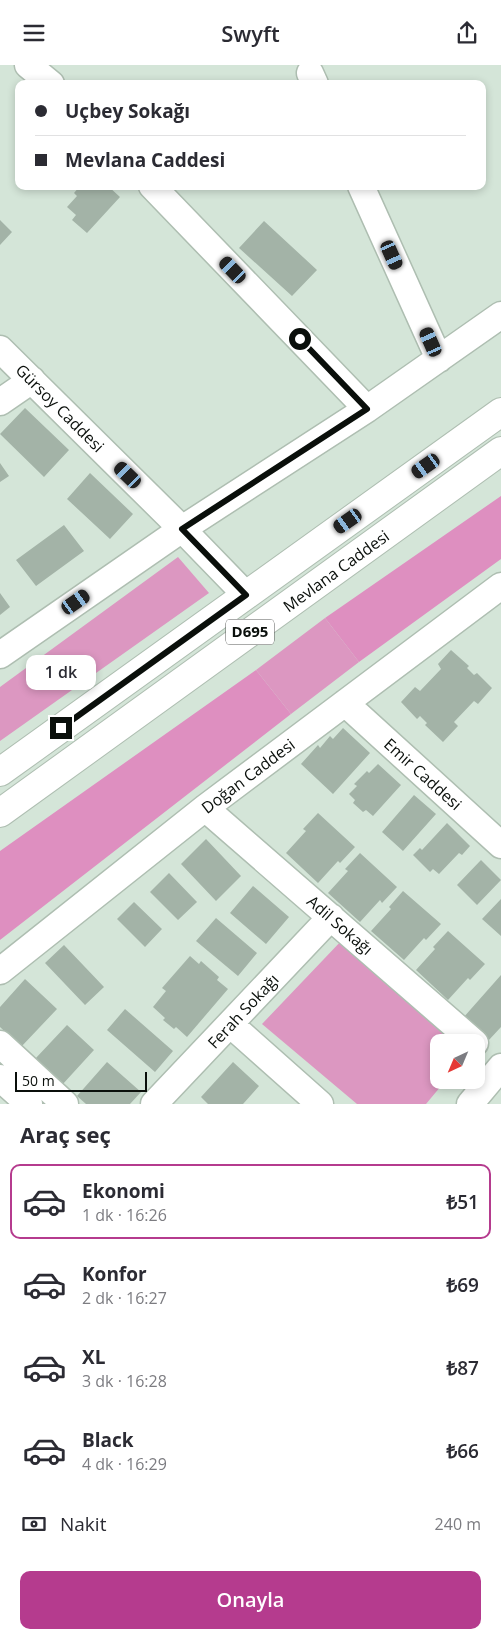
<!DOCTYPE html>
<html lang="tr">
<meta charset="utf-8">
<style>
:root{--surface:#fff;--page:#f2f2f3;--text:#2b2b33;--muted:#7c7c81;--line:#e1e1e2;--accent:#b53b8e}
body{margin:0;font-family:"Open Sans",sans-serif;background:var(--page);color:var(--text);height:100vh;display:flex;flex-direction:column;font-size:19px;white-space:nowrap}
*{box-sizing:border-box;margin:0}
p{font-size:16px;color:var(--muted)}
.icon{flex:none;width:28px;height:28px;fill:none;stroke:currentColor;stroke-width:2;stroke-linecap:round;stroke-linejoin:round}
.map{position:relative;height:1039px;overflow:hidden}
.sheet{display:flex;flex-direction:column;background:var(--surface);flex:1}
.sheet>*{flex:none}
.banner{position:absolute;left:15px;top:15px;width:471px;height:110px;border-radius:10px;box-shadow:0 2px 8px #0003;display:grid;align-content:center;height:110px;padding:0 20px;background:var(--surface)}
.needle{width:32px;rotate:224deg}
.tools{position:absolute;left:430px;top:969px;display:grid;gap:10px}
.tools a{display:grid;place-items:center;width:55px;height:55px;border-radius:10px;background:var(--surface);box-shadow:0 2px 8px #0003;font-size:25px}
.scale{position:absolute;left:15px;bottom:12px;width:132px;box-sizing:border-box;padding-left:5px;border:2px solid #0a0f0b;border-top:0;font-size:14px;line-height:18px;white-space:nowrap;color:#0a0f0b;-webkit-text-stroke:4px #fff;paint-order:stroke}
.end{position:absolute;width:22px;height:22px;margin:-11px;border:6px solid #0a0f0b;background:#fff;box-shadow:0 0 0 2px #fff}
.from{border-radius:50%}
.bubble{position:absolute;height:35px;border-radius:10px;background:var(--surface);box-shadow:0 2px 8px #0003;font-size:16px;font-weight:600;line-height:35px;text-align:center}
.car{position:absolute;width:15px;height:30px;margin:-15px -8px;border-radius:6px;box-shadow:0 0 4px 1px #0007;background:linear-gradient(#222 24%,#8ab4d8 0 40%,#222 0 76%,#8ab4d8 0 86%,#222 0)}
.banner b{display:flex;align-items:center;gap:18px;height:48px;font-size:19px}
.banner b+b{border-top:1px solid var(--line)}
.banner i{width:12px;height:12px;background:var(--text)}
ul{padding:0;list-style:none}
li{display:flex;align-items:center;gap:15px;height:75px;margin:0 10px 8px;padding:0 10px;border:2px solid transparent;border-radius:10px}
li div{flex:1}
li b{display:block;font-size:19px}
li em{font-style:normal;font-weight:600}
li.on{border-color:var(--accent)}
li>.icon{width:45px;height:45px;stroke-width:1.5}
h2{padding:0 20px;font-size:22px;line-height:60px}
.pay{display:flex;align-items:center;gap:12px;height:55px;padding:0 20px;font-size:19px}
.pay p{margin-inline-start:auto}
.cta{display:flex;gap:10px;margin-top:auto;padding:10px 20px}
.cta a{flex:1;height:58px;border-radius:10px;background:var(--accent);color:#fff;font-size:20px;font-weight:600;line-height:58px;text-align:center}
header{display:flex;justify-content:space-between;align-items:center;height:65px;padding:0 20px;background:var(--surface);font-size:22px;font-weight:600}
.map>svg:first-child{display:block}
.green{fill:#dc97c1}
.forest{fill:#de8fc0}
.building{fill:#a3b3a7}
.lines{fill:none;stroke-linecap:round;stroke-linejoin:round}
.minor-casing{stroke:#aebeb1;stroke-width:29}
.major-casing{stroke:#aebeb1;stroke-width:30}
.minor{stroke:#fff;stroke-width:26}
.major{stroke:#fff;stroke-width:28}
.route{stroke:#0a0f0b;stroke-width:6}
.labels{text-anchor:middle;stroke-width:4;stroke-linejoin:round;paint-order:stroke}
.shield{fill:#fff;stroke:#545754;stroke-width:1}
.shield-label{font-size:15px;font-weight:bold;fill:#0a0f0b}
.street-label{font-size:16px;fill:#0a0f0b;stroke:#fff}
</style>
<header><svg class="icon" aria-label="menu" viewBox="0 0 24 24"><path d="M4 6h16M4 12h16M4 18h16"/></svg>Swyft<svg class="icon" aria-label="share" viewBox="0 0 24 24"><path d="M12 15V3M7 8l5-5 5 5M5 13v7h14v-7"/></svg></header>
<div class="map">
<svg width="501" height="1039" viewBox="0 0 501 1039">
<rect width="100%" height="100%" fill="#d4e5d8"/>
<!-- green -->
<path class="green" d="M178,492L209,528L0,676V622Z
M325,553L359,597L291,649L256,605Z
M344,873L453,977L439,978V1015H446L426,1039H357L262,959Z"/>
<!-- forest -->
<path class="forest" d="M501,431V494L359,597L325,553Z
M256,605L291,649L0,875V786Z"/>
<!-- building -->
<path class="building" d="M80,121H108L120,132L87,168L72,155L76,150L67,142L77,131L74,128Z
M0,155L12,167L0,180Z
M264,156L317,205L292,231L239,183Z
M25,343L69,385L44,412L0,369Z
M0,398L9,411L0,417Z
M90,408L133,449L110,474L67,434Z
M64,460L84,486L36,521L16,495Z
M0,528L10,542L0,550Z
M451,585L469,601L467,603L474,610L477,608L492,623L478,639L474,636L454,657L458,661L443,677L425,660L427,658L420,651L417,654L401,637L415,622L420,626L441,604L438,599Z
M343,663L370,688L333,729L301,699L318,680L320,683L330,671L333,674Z
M378,699L401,720L373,751L366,745L363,747L353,738L355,735L349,729L357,721L354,719L367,706L369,708Z
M414,730L436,749L403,786L382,767Z
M318,748L355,782L340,798L338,796L318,818L286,788L306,766L303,764Z
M447,758L470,781L462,790L459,788L439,809L433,804L430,807L413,790L420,783L422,785Z
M206,774L241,811L216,836L181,799Z
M360,788L397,822L382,838L380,835L360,857L328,828L348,806L345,804Z
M481,795L501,815L477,840L457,820Z
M169,808L197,837L178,855L150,827Z
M253,821L289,852L266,879L230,848Z
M403,826L441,859L426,875L424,873L404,895L371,866L391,844L389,842Z
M501,834V871L482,854Z
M134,837L162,864L145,882L117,854Z
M216,853L257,888L238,911L196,876Z
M448,866L485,899L470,915L468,913L448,935L416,905L435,884L433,882Z
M64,880L104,922L85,940L45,898Z
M190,891L199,899L201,896L219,912L217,915L228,924L187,972L176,962L174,964L163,955L165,953L153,942L166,926L162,923Z
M501,910V962L488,976L463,953Z
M25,914L57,944L21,982L0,962V942Z
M125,944L173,986L155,1007L107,965Z
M67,960L94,985L62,1020L35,994Z
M107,997L141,1027L130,1039H86L77,1031Z
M233,997L259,1021L243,1039H208L201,1032Z"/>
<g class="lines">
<defs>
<path id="minor" d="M28,0L51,19
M310,8L315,19
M152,121L367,344
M361,121L439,294
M0,284L182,464L246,530
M0,337L32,315
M0,590L182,464L367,344L501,250
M345,638L501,780
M205,743L475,978
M0,906L205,743L501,521
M230,959L320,1039
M0,979L65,1039
M0,1013L29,1039
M154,1039L331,852
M470,1039L501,1002"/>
<path id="major" d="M0,707L501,347
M0,748L501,386"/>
</defs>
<!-- minor casing -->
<use href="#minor" class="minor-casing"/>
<!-- major casing -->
<use href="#major" class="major-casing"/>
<!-- minor -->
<use href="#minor" class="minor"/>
<!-- major -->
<use href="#major" class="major"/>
</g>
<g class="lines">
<!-- route -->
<path class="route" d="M61,663L246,530L182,464L367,344L300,274"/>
</g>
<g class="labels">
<!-- shield labels -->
<rect class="shield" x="226" y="554.5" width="48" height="25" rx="4"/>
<g class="shield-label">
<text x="250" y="572">D695</text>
</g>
<!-- street labels -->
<g class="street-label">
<text transform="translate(60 343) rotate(45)" y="6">Gürsoy Caddesi</text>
<text transform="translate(336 506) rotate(-36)" y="6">Mevlana Caddesi</text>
<text transform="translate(423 709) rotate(42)" y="6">Emir Caddesi</text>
<text transform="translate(248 711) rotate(-37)" y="6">Doğan Caddesi</text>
<text transform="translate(340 860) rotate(41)" y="6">Adil Sokağı</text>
<text transform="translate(243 946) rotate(-47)" y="6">Ferah Sokağı</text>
</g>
</g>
</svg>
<div class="tools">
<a><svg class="needle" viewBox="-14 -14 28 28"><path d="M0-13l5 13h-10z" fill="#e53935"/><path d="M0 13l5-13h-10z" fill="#7c7c81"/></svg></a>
</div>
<div class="scale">50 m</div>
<i class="end from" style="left:300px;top:274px"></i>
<i class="end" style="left:61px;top:663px"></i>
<div class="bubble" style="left:26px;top:590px;width:70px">1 dk</div>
<i class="car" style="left:392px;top:190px;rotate:156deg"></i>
<i class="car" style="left:233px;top:205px;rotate:316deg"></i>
<i class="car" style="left:431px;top:277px;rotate:336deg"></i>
<i class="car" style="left:426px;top:401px;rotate:235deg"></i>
<i class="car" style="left:128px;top:410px;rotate:314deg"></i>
<i class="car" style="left:348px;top:456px;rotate:235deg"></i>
<i class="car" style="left:76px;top:537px;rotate:55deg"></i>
<div class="banner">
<b><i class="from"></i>Uçbey Sokağı</b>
<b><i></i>Mevlana Caddesi</b>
</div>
</div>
<section class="sheet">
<h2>Araç seç</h2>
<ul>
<li class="on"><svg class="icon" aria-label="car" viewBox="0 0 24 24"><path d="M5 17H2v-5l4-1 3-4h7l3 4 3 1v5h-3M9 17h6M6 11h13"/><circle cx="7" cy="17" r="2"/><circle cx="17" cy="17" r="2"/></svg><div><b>Ekonomi</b><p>1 dk · 16:26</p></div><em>₺51</em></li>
<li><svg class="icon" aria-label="car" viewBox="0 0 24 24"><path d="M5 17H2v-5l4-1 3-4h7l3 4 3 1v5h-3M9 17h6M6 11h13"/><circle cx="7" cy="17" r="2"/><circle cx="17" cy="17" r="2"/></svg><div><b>Konfor</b><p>2 dk · 16:27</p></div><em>₺69</em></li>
<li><svg class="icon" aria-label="car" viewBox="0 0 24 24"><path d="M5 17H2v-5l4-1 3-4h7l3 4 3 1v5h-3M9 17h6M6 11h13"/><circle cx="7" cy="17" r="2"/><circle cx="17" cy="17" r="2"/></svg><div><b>XL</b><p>3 dk · 16:28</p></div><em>₺87</em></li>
<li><svg class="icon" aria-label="car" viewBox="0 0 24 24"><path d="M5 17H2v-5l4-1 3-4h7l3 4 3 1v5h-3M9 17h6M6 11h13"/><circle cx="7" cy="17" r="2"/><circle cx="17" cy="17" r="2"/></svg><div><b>Black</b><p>4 dk · 16:29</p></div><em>₺66</em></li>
</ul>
<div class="pay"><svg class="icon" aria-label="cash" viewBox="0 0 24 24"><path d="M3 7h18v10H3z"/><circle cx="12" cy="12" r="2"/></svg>Nakit<p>240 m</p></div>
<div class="cta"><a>Onayla</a></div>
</section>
